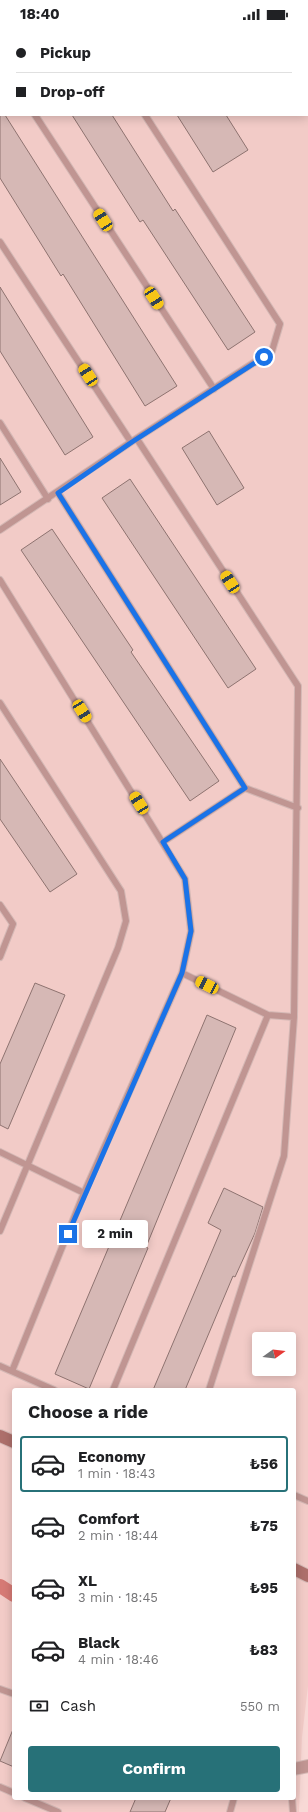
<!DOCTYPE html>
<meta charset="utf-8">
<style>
:root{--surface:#fff;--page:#f2f2f2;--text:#202124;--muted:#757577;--line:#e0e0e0;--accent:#277178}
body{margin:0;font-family:"Work Sans",sans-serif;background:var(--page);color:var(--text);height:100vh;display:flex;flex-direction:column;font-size:15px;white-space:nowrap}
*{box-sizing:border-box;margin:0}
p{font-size:13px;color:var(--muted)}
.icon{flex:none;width:22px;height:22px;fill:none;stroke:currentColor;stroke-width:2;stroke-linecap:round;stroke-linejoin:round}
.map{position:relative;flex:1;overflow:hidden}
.panel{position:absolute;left:12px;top:1360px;width:284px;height:412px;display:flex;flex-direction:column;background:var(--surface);border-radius:4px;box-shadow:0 2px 10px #0003}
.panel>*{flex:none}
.banner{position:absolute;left:0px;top:0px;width:308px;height:88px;box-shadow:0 2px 10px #0003;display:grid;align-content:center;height:88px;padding:0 16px;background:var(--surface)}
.needle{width:26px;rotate:75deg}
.buttons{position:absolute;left:252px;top:1304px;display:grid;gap:8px}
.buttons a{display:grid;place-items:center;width:44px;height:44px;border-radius:4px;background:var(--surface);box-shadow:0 2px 10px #0003;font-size:20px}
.end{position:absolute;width:18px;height:18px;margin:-9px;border:5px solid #1a73e8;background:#fff;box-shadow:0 0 0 2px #fff}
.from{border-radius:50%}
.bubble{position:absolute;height:28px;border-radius:4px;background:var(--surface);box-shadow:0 2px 10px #0003;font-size:13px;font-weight:700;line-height:28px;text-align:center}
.car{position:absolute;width:12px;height:24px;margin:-12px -6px;border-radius:5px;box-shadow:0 0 3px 1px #0007;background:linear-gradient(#f5c518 24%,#345 0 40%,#f5c518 0 76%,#345 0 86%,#f5c518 0)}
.banner b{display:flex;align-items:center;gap:14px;height:38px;font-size:15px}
.banner b+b{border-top:1px solid var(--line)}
.banner i{width:10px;height:10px;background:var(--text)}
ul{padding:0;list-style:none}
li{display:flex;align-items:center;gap:12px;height:56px;margin:0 8px 6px;padding:0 8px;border:2px solid transparent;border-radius:4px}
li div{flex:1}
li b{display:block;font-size:15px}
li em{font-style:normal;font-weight:700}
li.active{border-color:var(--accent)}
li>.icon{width:36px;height:36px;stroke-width:1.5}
h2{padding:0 16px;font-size:18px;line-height:48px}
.pay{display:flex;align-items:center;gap:10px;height:44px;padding:0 16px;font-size:15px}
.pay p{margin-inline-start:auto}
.primary-button{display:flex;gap:8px;margin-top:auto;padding:8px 16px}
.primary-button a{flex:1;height:46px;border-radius:4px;background:var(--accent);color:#fff;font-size:16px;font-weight:700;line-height:46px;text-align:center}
.status{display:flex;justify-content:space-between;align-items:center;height:28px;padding:0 20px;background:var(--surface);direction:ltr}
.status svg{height:11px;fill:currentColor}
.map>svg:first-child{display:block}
.built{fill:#f2cbc7;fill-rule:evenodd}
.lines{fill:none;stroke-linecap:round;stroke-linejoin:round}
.canal{stroke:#d67a75;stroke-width:14}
.building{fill:#d6b8b5;stroke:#8e7370}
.lane-casing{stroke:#d4b8b5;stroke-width:8}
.street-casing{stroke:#d4b8b5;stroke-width:14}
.secondary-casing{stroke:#d4b8b5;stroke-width:14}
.lane{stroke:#c09592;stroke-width:6}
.street{stroke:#c09592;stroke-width:12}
.secondary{stroke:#ad6f6b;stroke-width:12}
.route{stroke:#1a73e8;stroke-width:5}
</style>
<div class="status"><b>18:40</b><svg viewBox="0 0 49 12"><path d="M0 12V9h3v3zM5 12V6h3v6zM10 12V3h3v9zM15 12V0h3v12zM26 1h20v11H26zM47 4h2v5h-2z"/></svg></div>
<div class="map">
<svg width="308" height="1784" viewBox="0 0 308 1784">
<rect width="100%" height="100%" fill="#f8d9d6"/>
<!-- built -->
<path class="built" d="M0,0H308V1658L302,1709L299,1784H0ZM1,1H307V87H1ZM259,1311H289V1341H259ZM14,1362H294V1770H14Z"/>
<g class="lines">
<!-- canal -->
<path class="canal" d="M0,1558L14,1567"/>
</g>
<!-- building -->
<path class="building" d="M0,78L1,87H5L177,358L145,378L63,246L61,248L0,150Z
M72,87H112L173,183L175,181L255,304L228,322L143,192L140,194Z
M177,87H226L248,122L213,144Z
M0,259L93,409L65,427L0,323Z
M209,403L244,460L217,477L182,420Z
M0,430L21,464L0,477Z
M130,451L256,641L228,660L102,470Z
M52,501L133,622L131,624L219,753L190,773L21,522Z
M0,731L77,846L50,864L0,791Z
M35,955L65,967L8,1101L0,1097V1036Z
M207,987L236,1000L146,1219L148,1220L89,1361L55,1346Z
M224,1160L263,1179L255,1205L235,1249L233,1248L185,1362H153L221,1202L208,1195Z
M14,1699V1739L0,1733Z
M136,1770H171L165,1784H130Z"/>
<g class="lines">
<defs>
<path id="lane" d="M88,0L89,1
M0,34L1,35
M35,87L214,361
M0,214L131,414
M0,395L48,471
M137,411L298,658L294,989L284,1128L209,1362
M58,465L245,760L298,780
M0,502L131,414L272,323L280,296L145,87
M0,552L185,851L191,903L182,945L84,1165L12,1343
M0,675L121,863L126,893L118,920L0,1203
M163,814L245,760
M0,877L13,896L0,929
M182,945L268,987L294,989
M0,1124L84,1165
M0,1338L54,1362
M113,1362L268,987
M294,1467L308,1473
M0,1661L14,1666
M0,1759L14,1765
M25,1770L58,1784
M292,1770L293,1784
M230,1784L234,1770"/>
<path id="street" d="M294,1741L308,1738"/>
<path id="secondary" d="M0,1408L14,1414
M294,1541L308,1548"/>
</defs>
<!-- lane casing -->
<use href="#lane" class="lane-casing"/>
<!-- street casing -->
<use href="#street" class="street-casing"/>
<!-- secondary casing -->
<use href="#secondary" class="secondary-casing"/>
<!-- lane -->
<use href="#lane" class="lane"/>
<!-- street -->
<use href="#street" class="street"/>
<!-- secondary -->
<use href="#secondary" class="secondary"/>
</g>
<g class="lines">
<!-- route -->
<path class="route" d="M68,1206L182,945L191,903L185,851L163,814L245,760L58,465L132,414L264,329"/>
</g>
</svg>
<div class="buttons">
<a><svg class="needle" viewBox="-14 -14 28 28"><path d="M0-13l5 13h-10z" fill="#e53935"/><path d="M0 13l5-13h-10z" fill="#757577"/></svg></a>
</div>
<i class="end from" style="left:264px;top:329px"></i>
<i class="end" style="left:68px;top:1206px"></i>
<div class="bubble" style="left:82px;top:1192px;width:66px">2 min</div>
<i class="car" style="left:103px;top:192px;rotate:327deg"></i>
<i class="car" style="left:154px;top:270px;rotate:147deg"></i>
<i class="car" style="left:88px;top:347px;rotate:327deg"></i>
<i class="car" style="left:230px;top:554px;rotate:327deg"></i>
<i class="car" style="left:82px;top:683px;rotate:148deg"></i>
<i class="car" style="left:139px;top:775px;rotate:328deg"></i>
<i class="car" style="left:207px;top:957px;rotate:296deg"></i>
<div class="banner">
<b><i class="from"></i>Pickup</b>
<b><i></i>Drop-off</b>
</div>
<section class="panel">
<h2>Choose a ride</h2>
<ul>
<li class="active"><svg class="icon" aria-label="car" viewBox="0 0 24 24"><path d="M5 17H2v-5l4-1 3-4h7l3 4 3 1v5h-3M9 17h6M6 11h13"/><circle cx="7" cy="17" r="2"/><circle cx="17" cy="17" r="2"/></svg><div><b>Economy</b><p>1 min · 18:43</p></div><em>₺56</em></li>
<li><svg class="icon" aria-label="car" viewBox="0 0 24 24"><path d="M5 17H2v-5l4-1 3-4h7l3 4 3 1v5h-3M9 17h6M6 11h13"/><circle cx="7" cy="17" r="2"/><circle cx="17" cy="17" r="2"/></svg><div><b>Comfort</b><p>2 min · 18:44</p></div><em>₺75</em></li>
<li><svg class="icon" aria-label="car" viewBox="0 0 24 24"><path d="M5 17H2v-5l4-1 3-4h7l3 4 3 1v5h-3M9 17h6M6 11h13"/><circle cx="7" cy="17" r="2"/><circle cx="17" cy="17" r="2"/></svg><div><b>XL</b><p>3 min · 18:45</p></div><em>₺95</em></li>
<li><svg class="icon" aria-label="car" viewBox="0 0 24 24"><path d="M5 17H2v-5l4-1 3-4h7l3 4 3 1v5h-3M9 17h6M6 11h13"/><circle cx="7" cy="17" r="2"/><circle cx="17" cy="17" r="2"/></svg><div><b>Black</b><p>4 min · 18:46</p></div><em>₺83</em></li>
</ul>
<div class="pay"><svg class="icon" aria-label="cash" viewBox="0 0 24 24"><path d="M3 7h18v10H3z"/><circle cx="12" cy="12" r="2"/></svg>Cash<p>550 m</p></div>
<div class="primary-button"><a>Confirm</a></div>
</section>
</div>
